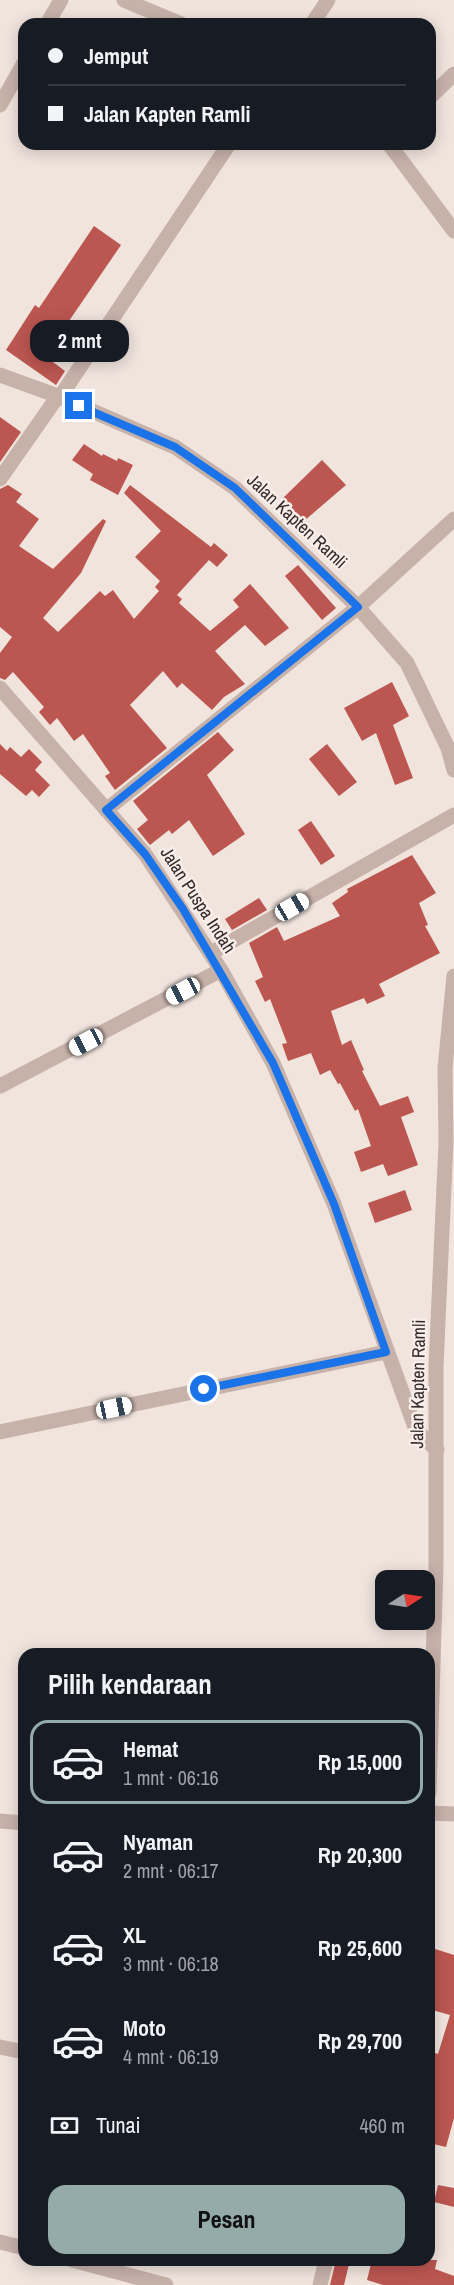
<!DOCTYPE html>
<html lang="id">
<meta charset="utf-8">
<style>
:root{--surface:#171b24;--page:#20242c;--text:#f1f3f6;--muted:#9ea1a6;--line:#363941;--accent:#94abaa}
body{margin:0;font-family:"Archivo Narrow",sans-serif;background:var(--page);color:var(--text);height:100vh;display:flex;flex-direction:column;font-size:22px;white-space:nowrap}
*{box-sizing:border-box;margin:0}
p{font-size:20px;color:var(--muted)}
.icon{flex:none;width:33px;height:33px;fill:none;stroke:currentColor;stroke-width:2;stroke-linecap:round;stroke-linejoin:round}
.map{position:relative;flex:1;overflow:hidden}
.drawer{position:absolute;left:18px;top:1648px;width:417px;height:618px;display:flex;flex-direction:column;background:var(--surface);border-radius:18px;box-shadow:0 3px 15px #0003}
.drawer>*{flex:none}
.guide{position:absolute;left:18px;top:18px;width:418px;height:132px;border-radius:18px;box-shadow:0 3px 15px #0003;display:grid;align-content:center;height:132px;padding:0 30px;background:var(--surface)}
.needle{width:39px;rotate:78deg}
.buttons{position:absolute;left:375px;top:1570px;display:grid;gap:12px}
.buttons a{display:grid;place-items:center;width:60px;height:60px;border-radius:12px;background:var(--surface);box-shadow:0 3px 15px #0003;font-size:30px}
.end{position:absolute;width:27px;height:27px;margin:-14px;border:8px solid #1a73e8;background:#fff;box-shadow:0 0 0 3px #fff}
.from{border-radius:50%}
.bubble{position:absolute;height:42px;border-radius:18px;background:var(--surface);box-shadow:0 3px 15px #0003;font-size:20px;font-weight:700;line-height:42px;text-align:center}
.car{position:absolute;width:18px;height:36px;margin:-18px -9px;border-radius:8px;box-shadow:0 0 4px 2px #0007;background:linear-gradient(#fff 24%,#345 0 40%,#fff 0 76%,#345 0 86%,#fff 0)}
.guide b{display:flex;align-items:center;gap:21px;height:57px;font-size:22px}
.guide b+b{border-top:2px solid var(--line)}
.guide i{width:15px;height:15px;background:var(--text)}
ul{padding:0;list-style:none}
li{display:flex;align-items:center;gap:18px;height:84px;margin:0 12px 9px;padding:0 18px;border:3px solid transparent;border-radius:18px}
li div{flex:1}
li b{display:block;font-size:22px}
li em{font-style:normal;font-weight:700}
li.on{border-color:var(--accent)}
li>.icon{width:54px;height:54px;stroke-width:1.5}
h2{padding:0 30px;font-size:27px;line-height:72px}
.pay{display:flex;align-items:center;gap:15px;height:66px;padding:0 30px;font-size:22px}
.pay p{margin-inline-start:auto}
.primary-button{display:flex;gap:12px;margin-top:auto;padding:12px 30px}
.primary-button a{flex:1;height:69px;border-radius:18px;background:var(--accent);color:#111;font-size:24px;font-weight:700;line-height:69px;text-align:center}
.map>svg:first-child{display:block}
.building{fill:#bb5650}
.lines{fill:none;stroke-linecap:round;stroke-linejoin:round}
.street{stroke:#c7b2aa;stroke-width:15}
.route{stroke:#1a73e8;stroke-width:8}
.labels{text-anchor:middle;stroke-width:5;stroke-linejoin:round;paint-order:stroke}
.street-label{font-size:18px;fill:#352a29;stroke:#f8eee9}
</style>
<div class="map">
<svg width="454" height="2285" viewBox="0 0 454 2285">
<rect width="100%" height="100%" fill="#f0e4dd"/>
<!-- building -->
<path class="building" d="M94,226L121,245L45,356L65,371L56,385L6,350L35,305L39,308Z
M0,417L21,432L0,462Z
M84,444L102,456L103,454L117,461L118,458L133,465L118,495L90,480L93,474L72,460Z
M322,460L346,485L304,521L282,499Z
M8,485L22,494L16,502L39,519L19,546L53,569L103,519L106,521L81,573L43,618L58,632L100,591L105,596L113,590L134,619L159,591L155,587L160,581L135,557L161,531L124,493L130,485L211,547L214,543L228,555L217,567L209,560L177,595L182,599L179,603L210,631L239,607L233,600L250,584L289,628L265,646L245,625L215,651L245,684L224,697L212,710L182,683L177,688L163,671L130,705L167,748L115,790L105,776L110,773L83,734L74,741L57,718L50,725L39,712L44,707L13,672L5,680L0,678V653L12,637L0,627V489Z
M298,565L336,608L322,620L285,576Z
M392,682L409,716L393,725L413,778L395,785L376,733L362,741L344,708Z
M218,732L234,750L207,775L245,834L213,856L189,820L172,834L169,830L150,845L137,829L148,820L133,801Z
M0,744L7,751L10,747L21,757L29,749L42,762L35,770L50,785L39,797L32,790L26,796L0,774Z
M327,744L357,782L339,796L309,759Z
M311,821L335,856L321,865L298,830Z
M412,855L436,893L419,903L428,925L425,926L440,953L379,984L385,996L367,1004L364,998L331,1011L342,1045L351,1040L364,1070L362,1071L380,1106L408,1096L414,1112L401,1117L418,1165L388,1176L383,1164L361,1172L354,1152L371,1146L358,1109L355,1111L340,1083L338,1084L330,1070L320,1075L311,1053L288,1061L282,1044L287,1043L270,999L265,1002L255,981L263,977L249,943L277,927L284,941L340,916L332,903L348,892L347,889Z
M259,898L267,910L232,930L225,919Z
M405,1190L412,1210L375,1223L368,1203Z
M429,1947L454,1955V2118L446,2147L429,2143V2051L438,2054L450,2015L429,2009Z
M438,2185L454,2188V2207L434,2202Z
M336,2260L349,2264L344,2285H330Z
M372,2260H437L435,2269L454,2276V2285H383L367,2280Z"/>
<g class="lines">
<!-- street -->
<path class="street" d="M124,0L181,24
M47,24L61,0
M312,24L328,0
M430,97L454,74
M0,105L24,63
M389,144L454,231
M0,375L58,396L175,447L235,488L358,607L407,663L448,748L454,770
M60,397L229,144
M0,479L58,396
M0,688L145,854L221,970
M106,810L358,607L454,519
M211,953L454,815
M0,1086L221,970L273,1063L334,1204L416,1430L437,1450
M0,1432L386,1352
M429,1793L436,1566V1367L446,1142L445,1068L454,976
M429,1813L454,1814
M0,1821L24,1823
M0,2047L24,2052
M0,2242L24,2248
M72,2260L166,2285
M320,2285L326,2260"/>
</g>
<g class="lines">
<!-- route -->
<path class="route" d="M79,406L175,447L235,488L358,607L106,810L145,854L183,909L273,1063L334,1204L386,1352L204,1389"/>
</g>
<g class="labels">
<!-- street labels -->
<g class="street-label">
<text transform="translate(297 521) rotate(43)" y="6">Jalan Kapten Ramli</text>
<text transform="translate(198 900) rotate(57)" y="6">Jalan Puspa Indah</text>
<text transform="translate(418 1384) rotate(-89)" y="6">Jalan Kapten Ramli</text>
</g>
</g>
</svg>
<div class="buttons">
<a><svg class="needle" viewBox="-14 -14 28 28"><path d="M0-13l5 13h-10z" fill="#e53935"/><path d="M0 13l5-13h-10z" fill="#9ea1a6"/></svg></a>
</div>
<i class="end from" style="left:204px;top:1389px"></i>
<i class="end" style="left:79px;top:406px"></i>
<div class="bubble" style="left:30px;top:320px;width:99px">2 mnt</div>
<i class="car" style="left:292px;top:907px;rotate:60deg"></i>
<i class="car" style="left:183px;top:991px;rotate:242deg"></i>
<i class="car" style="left:86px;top:1042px;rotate:242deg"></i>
<i class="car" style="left:114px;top:1408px;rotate:78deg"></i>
<div class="guide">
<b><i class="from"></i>Jemput</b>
<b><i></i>Jalan Kapten Ramli</b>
</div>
<section class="drawer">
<h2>Pilih kendaraan</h2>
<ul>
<li class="on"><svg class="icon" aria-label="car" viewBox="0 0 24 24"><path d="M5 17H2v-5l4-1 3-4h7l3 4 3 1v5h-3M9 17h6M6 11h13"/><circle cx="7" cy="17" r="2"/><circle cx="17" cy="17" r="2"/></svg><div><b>Hemat</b><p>1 mnt · 06:16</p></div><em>Rp 15,000</em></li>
<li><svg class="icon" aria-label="car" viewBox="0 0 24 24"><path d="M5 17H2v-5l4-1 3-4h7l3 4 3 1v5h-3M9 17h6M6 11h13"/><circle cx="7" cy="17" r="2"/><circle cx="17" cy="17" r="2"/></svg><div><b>Nyaman</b><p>2 mnt · 06:17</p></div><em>Rp 20,300</em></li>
<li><svg class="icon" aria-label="car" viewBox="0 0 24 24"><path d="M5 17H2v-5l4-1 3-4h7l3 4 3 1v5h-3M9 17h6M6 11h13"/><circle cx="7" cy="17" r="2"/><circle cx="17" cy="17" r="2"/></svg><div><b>XL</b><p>3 mnt · 06:18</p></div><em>Rp 25,600</em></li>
<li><svg class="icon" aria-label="car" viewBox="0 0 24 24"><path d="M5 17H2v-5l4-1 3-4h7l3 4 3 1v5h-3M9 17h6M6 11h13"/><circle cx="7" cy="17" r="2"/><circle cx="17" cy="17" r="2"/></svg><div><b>Moto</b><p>4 mnt · 06:19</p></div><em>Rp 29,700</em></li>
</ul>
<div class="pay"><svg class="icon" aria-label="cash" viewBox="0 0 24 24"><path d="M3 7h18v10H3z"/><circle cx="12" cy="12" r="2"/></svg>Tunai<p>460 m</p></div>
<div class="primary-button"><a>Pesan</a></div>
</section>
</div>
